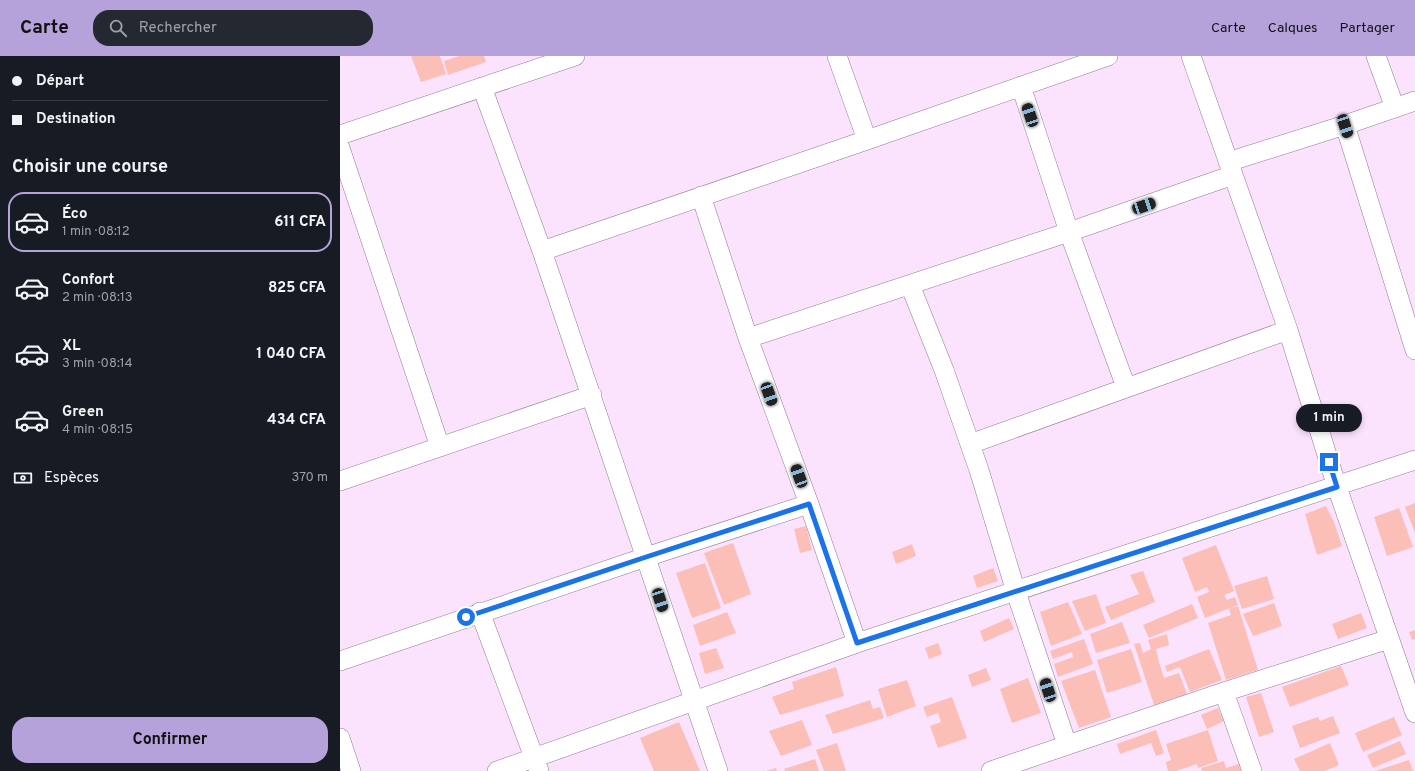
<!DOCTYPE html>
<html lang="fr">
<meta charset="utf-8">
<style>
:root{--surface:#171b24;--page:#242831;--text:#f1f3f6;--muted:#9ea1a6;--line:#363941;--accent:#b5a2da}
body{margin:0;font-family:Overpass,sans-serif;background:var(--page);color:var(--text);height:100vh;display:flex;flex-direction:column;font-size:15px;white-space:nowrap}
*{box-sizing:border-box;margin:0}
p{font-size:13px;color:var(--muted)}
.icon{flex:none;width:22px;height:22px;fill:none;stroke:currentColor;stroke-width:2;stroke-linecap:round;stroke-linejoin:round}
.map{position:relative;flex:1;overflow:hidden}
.sheet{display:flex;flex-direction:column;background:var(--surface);width:340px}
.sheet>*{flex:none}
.hud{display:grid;align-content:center;height:88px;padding:0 12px;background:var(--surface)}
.end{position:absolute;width:18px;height:18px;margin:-9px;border:5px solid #1a73e8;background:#fff;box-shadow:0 0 0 2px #fff}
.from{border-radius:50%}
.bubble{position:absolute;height:28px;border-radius:14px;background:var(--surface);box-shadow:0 2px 6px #0003;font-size:13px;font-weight:700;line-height:28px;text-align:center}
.car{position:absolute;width:12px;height:24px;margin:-12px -6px;border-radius:5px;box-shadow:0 0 3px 1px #0007;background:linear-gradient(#222 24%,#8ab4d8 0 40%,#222 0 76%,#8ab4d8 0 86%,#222 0)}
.hud b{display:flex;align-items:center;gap:14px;height:38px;font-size:15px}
.hud b+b{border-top:1px solid var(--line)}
.hud i{width:10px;height:10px;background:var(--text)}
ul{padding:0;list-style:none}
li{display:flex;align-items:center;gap:12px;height:60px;margin:0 8px 6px;padding:0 4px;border:2px solid transparent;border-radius:16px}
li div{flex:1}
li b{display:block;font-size:15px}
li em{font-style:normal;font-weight:700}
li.active{border-color:var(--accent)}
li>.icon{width:36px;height:36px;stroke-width:1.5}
h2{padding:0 12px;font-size:18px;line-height:48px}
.pay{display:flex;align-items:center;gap:10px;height:44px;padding:0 12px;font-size:15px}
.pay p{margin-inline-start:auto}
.primary-button{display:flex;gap:8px;margin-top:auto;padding:8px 12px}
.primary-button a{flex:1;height:46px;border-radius:16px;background:var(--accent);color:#111;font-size:16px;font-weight:700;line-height:46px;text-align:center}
header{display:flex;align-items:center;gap:24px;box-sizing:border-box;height:56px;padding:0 20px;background:var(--accent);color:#111}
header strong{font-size:19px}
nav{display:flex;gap:22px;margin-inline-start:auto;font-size:14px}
.search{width:280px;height:36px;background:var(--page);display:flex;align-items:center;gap:10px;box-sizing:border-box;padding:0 14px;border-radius:16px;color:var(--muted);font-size:15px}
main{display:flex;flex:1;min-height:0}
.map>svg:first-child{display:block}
.building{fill:#fcbfb8}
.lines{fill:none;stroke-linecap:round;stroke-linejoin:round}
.minor-casing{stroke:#917b93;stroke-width:20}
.minor{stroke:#fff;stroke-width:19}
.route{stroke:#1a73e8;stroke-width:5}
</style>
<header>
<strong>Carte</strong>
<div class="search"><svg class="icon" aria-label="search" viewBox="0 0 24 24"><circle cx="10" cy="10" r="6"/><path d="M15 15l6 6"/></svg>Rechercher</div>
<nav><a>Carte</a><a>Calques</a><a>Partager</a></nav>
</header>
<main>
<section class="sheet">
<div class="hud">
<b><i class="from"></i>Départ</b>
<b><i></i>Destination</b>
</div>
<h2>Choisir une course</h2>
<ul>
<li class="active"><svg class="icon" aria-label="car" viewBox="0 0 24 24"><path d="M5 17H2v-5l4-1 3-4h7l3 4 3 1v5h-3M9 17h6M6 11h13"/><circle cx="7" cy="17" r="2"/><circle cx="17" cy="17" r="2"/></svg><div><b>Éco</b><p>1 min · 08:12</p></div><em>611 CFA</em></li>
<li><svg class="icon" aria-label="car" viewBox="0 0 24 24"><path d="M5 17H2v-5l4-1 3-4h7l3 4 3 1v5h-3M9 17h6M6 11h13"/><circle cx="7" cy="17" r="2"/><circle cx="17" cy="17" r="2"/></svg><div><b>Confort</b><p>2 min · 08:13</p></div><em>825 CFA</em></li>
<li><svg class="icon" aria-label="car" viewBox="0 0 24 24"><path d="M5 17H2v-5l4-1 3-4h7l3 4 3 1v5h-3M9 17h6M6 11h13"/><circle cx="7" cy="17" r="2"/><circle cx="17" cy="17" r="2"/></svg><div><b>XL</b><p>3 min · 08:14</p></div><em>1 040 CFA</em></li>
<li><svg class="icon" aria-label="car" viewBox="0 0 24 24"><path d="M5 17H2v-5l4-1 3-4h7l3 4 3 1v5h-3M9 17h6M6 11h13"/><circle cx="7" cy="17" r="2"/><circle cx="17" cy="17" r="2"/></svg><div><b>Green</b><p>4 min · 08:15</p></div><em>434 CFA</em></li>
</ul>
<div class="pay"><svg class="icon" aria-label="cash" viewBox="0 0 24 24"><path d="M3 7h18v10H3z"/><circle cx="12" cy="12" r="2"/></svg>Espèces<p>370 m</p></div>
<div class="primary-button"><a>Confirmer</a></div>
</section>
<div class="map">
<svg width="1075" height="715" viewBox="0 0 1075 715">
<rect width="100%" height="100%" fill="#fbe2fd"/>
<!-- building -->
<path class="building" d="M71,0H100L106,18L81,26Z
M119,0H144L146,6L108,19L104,5Z
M1075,447V477L1065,451Z
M986,450L994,466L1002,490L977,499L965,458Z
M1059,452L1073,491L1047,500L1034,461Z
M466,470L472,494L460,497L454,473Z
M393,487L411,538L384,549L364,497Z
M572,488L576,500L556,508L552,496Z
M876,489L894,535L884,539L887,544L895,541L898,549L865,562L857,541L869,536L867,531L855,536L842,502Z
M365,507L381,552L352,562L336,517Z
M653,512L658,525L637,532L633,520Z
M803,515L815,546L771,564L765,551L799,538L790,519Z
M927,520L934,543L902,553L894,530Z
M756,538L766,567L745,575L732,545Z
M728,546L742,578L711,590L700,556Z
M934,547L942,570L913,580L903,558Z
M852,548L858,562L809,582L803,569Z
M898,550L918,614L886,624L868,567L891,559L889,553Z
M387,556L396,577L360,590L353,569Z
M1021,557L1027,572L998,583L992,568Z
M669,562L674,573L644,586L640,575Z
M782,566L790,587L756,597L750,578Z
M1075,574V583L1072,584L1069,576Z
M827,578L829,589L816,593L819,606L824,622L839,617L847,638L814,649L794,588L800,587L803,597L811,593L808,584Z
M744,583L753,608L718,621L714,608L733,601L732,596L713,603L710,595Z
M598,587L602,598L589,603L585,592Z
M376,592L384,612L365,618L359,597Z
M791,593L802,626L767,637L757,604Z
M869,593L882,624L850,636L840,611L827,616L825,610Z
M1001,610L1009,629L950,651L942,631Z
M496,611L504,640L440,659L432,641L454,633L452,626Z
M646,612L651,624L632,631L628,619Z
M755,614L771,661L739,672L721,625Z
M688,622L701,657L672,667L660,633Z
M567,624L576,650L547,661L538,633Z
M921,637L934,676L919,681L906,641Z
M612,641L627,682L598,692L590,670L601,666L598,657L587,661L583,651Z
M530,644L533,653L540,651L544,662L493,678L485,659Z
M878,652L884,665L867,673L861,659Z
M993,660L1000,677L960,692L952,670L978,661L980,665Z
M1054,661L1062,679L1023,696L1015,677Z
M462,664L472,689L441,700L429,675Z
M339,666L360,715H314L300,682Z
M816,674L824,697L816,700L811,687L780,698L777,688Z
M868,674L878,705L858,712L857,708L836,715H828L826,706L831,704L826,688Z
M1060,685L1066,698L1033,712L1027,699Z
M497,687L506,715H484L476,694Z
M990,687L999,709L985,715H960L954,703Z
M475,703L479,715H445L444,713Z
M1069,704L1073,715H1035Z
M884,705L886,712L899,708L901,715H862L861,712Z
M436,712L437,715H426Z"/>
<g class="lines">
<defs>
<path id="minor" d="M497,0L527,84
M851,0L948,274L997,431L1075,657
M1036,0L1055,52
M681,30L729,176L786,331
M142,31L202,195L378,715
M1005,69L1075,294
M0,79L235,0
M0,92L100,391
M888,106L1005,69L1075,45
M361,140L408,282L469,448L517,587
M202,195L527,84L768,0
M570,229L604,314L639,414L676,536L727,689
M408,282L729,176L893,119
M630,388L948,274
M0,425L252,339
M140,556L199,715
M0,605L306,501L469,448
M884,636L912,715
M0,682L11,715
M157,715L517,587L1075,404
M651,715L884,636L1049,583"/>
</defs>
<!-- minor casing -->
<use href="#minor" class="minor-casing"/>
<!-- minor -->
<use href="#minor" class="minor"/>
</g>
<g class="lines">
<!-- route -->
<path class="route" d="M126,561L306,501L469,448L517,587L997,431L989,406"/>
</g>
</svg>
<i class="end from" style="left:126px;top:561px"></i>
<i class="end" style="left:989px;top:406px"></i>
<div class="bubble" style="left:956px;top:348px;width:66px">1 min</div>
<i class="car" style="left:690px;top:59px;rotate:341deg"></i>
<i class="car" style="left:1005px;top:70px;rotate:162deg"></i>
<i class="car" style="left:804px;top:150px;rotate:71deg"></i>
<i class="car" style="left:429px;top:338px;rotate:160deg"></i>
<i class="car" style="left:459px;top:420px;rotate:340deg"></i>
<i class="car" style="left:320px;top:544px;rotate:162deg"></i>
<i class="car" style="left:708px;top:634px;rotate:342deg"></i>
</div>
</main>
